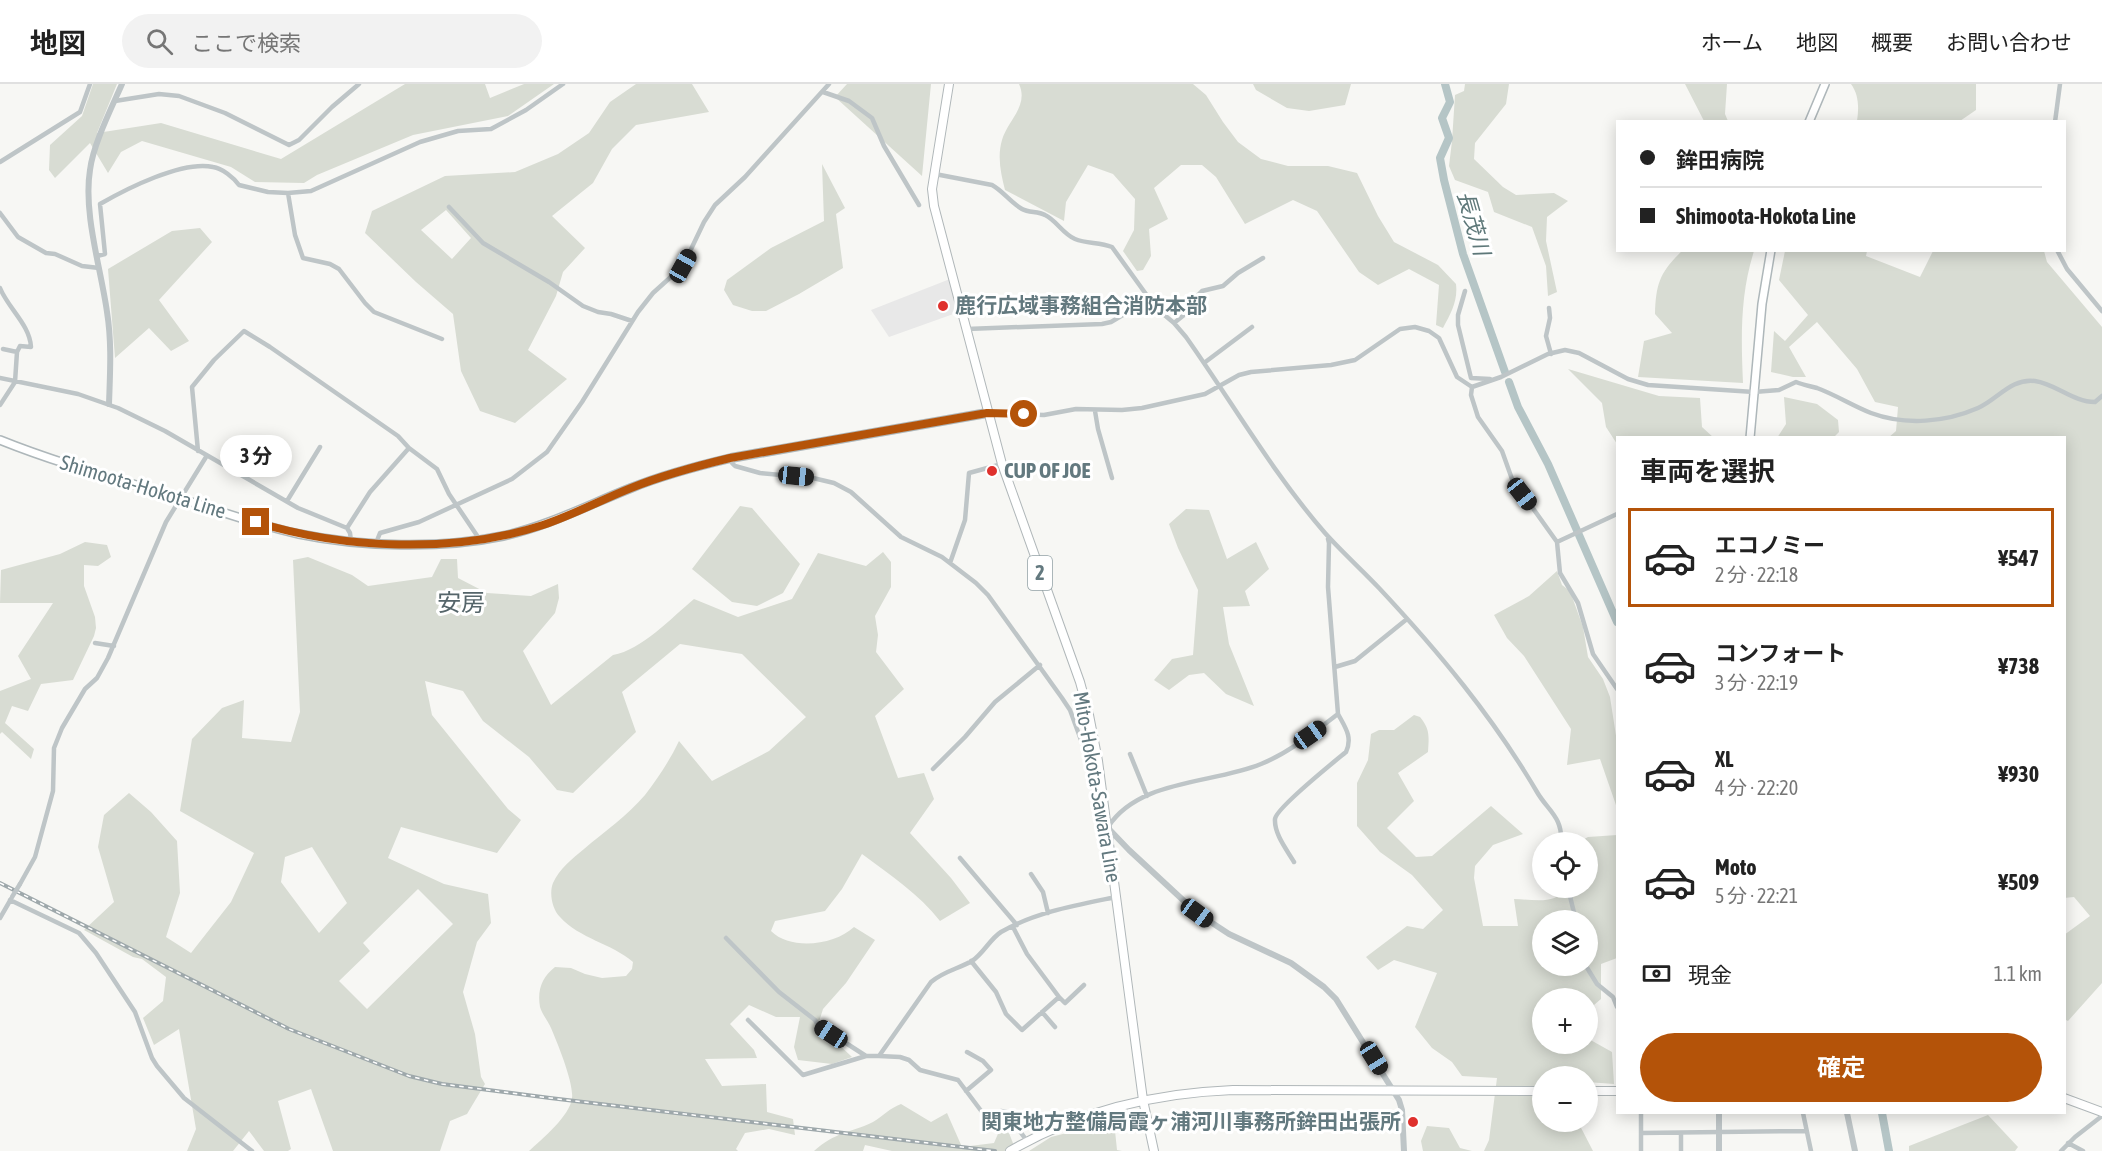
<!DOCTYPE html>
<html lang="ja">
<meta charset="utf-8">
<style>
:root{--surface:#fff;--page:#f2f2f2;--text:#222;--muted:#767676;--line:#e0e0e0;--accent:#b45309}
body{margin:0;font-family:"Asap Condensed","Noto Sans JP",sans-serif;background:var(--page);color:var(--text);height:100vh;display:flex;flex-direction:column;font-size:22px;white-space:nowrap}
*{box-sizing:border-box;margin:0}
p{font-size:20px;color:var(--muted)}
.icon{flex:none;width:33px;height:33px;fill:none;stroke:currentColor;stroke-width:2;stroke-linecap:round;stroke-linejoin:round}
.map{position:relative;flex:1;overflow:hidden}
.sheet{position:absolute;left:1616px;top:352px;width:450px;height:678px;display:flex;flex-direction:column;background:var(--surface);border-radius:0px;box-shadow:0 3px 15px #0003}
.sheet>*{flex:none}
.top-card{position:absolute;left:1616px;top:36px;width:450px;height:132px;border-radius:0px;box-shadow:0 3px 15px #0003;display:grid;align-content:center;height:132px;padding:0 24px;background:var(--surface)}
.tools{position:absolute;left:1532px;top:748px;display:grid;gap:12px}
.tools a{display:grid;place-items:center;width:66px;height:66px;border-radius:50%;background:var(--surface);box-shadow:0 3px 15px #0003;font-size:30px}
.end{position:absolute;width:27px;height:27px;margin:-14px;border:8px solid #b45309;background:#fff;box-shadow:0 0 0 3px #fff}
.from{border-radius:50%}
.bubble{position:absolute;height:42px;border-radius:21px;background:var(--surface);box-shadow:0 3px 15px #0003;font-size:20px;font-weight:700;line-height:42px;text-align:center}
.car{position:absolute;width:18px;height:36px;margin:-18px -9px;border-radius:8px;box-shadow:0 0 4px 2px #0007;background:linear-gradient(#222 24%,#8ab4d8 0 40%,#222 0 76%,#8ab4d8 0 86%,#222 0)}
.top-card b{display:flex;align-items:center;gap:21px;height:57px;font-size:22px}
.top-card b+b{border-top:2px solid var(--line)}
.top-card i{width:15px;height:15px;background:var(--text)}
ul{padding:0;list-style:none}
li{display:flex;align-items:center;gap:18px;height:99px;margin:0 12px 9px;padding:0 12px;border:3px solid transparent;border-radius:0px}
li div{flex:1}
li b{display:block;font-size:22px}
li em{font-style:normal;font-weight:700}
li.on{border-color:var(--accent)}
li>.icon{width:54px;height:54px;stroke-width:1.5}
h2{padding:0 24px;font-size:27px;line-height:72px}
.pay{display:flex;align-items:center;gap:15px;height:66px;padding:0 24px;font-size:22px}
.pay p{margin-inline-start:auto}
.action{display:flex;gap:12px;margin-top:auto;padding:12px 24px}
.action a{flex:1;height:69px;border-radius:36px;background:var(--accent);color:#fff;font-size:24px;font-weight:700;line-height:69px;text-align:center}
header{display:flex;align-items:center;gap:36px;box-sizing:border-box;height:84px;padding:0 30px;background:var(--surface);border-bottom:2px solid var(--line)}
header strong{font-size:28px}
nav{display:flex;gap:33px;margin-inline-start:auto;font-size:21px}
.search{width:420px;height:54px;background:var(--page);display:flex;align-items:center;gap:15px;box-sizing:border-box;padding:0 21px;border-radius:33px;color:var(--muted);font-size:22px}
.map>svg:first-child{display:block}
.built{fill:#e8e8e8}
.green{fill:#d8dcd3;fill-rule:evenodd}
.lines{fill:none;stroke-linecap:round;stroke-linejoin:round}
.river{stroke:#b5c5c6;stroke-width:8}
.secondary-casing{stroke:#aeb7ba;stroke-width:10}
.primary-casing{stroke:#b0b7b9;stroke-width:10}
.minor{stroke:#bec5c7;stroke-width:4.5}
.tertiary{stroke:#bec5c7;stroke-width:6}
.secondary{stroke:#fff;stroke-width:7}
.primary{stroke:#fff;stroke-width:8}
.rail-casing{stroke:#9ea8ab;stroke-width:4}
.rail{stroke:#fff;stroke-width:1.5;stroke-dasharray:4.5;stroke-linecap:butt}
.minor-bridge{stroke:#bec5c7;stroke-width:4.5}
.route{stroke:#b45309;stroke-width:8}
.poi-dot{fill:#df312d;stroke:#fff;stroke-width:2}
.labels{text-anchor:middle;stroke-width:6;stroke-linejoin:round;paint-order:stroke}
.shield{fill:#fff;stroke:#92a1a5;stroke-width:1.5}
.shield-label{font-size:20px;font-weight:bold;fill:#63797f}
.poi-label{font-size:21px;font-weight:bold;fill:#63797f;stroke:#fff;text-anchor:start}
.street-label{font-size:21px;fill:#63797f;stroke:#fff}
.water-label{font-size:22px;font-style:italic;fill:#5e7879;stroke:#fff}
.quarter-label{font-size:24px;fill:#55656a;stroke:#fff}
</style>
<header>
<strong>地図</strong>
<div class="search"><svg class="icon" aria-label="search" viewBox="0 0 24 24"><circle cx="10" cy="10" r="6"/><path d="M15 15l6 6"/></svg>ここで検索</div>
<nav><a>ホーム</a><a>地図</a><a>概要</a><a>お問い合わせ</a></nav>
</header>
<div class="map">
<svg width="2102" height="1067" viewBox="0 0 2102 1067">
<rect width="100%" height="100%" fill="#f7f7f4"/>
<!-- built -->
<path class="built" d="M950,195L959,228L889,253L871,226Z"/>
<!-- green -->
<path class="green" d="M93,0H117L97,49L161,39L281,75L405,0H485L490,14L524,0H554L508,32L413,51L317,91L304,99L255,98L231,83L142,57L121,68L108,89L90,59L55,94L49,86L50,61L82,32Z
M636,0H692L709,28L636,41L612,65L593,99L552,132L585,164L563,188L556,212L528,266L567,295L515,339L480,327L461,287L453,230L416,198L365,149L372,127L445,92L515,88L558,70L589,49L610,18ZM446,126L471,154L452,175L421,146Z
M847,0H931L922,92L835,13Z
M1019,0H1193L1206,11L1223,38L1238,58L1261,75L1288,82H1328L1357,89L1378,132L1394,158L1438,181L1456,200C1458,217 1451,229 1443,244L1436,241L1439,201L1409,185L1378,201L1359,188L1317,127L1293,116L1245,140L1216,93L1202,81H1181L1154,104L1168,135L1149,145L1151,172L1143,186L1137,187L1123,167L1134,146L1135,115L1113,90L1088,81L1066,118L1064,137L1005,106C1001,90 997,73 1002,56C1008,36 1029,22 1019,0Z
M1253,0H1351L1345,21L1309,27L1287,24L1256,6Z
M1465,0H1509L1506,20L1475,59L1474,75L1503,103L1516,111L1554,109L1568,117L1547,133L1546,157L1557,208L1548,212L1546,182L1532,143L1494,128L1488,108L1455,96L1449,82L1452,57L1455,11L1464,7Z
M1685,0H1727L1725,30L1728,37H1704Z
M1851,0H1976V26L1960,37H1857C1859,24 1859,11 1851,0Z
M822,80L845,124L836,130L843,184L799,210L766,227H752L733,221L724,206L727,196L771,164L824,137Z
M200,144L212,158L159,216L189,257L171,267L149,244L115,274L108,185L172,147Z
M1683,166L1754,167C1740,211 1741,253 1743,299L1638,293L1644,257L1672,249L1655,230C1656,199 1660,188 1683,166Z
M1785,167H1867L1866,172L1920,193L1933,167H2044L2047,178L2102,243V899L2068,937L2064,935V851L2090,832L2074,813L2064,814V354H1888L1896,347L1898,323L1875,318L1857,285L1817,238L1789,263L1806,293H1793L1771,288L1774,247L1785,257L1808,231L1779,196Z
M1568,285L1659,312L1700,314L1702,343L1714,354H1617V360L1606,343L1602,319Z
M1784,313L1817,320L1838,336L1839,348L1833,354H1777L1786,340Z
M740,422L752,424L800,480L783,509L757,522L732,518L692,485Z
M1186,425L1209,426L1227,475L1256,458L1269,485L1245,507L1250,522L1223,523L1229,560L1254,622L1226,610L1204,589L1189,591L1169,606L1154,596L1172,575L1193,571L1198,506L1178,464L1169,440Z
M85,458L107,461L111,473L98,482L84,481V502L95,533L96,544L94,552L73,596L41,600L28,627L12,622L5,639L34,665L31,675L2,648L0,650V607L31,595L18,572L53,519H0L1,486L60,470Z
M883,468L891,478V503L875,532L878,551L876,568L904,605L875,632L898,694L924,689L934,715L910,749L951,794L970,819L940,837C919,810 890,791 862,770L842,805L825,827L775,837L771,847C791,867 835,861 854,843L875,856L846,899L823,925L818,941L852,973L832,980L798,976L794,963L800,933H776L749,921L730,940L754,966L757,974L705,975L722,1002L766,1000L767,1028L793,1035L795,1051L769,1045L745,1049L736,1065L738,1067H529C542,1055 570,1032 572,1014C574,999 557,958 551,944C548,937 542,930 540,923C537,906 542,893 555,883L571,884L585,890L602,894L626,892L632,885L633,878C611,859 580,855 560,833C552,825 549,809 553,799C559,785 572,775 584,765C604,748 628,731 645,711C658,694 670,676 679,657L712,697L769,667L806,633L742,570L680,560L622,608L636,648L573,709L557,706L529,673L483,637L463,607L425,597L432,631L508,725L521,736L497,769L401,743L388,774L444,800L488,810L491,839L477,858L463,908L475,950L481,993L485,1000L467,1030L450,1037L440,1067H333L311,1005L278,1017L291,1065L288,1067H264L249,1047L233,1067H187L196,1045L179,945L154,961L143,934L163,917L166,893L142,875L133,873L84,846L114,818L98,763L104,731L129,709L151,728L177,757L180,809L166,853L191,869L231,818L254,769L180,727L192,655L222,624L244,616L242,654L291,658L300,628L293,476L308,473L352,491L368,502L432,493L441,475H457L458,494L487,509L531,512L558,500L559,514L555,529L523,567L551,621L613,571C642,566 671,534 694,515L738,533L792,515L818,469L866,482ZM312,763L347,819L319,849L281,798L285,773ZM418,805L453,840L367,925L339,897L370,867L363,859Z
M1557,487L1562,501L1570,507L1583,543L1588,573L1603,595L1610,613L1617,658V724L1600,675L1567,681L1571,645L1524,572L1507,554L1494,531L1529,512Z
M1414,631L1420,633C1430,645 1429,652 1428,668L1398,689L1414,717L1387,744L1416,773L1432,772L1491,722L1523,750L1493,761L1475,782L1474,794L1483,842H1518L1514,815C1532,815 1555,822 1566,804H1587V759H1577L1588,753L1617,751V874L1601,880V915L1587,927V915H1542V960H1587V954L1612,968L1614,1000L1587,998V993H1542V1038H1578L1593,1067H1484L1489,1056L1497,994L1462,992L1452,978L1432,964L1415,943L1437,889L1394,876L1378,886L1366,873L1407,842L1423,845L1443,826L1412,791L1380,768L1357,742V699L1368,676L1371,650L1379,646H1394ZM1542,837H1587V882H1542Z
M901,1020L931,1038L947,1029L962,1063L994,1059L1004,1036L1016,1067H892L865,1061L863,1067H814C835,1048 850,1049 873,1038C883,1032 890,1024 901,1020Z
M1988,1031L2018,1063L2015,1067H1909V1062Z
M1114,1037L1117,1066L1122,1067H1029L1051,1053Z
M1427,1042L1449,1044L1460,1064L1472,1067H1423L1421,1057Z"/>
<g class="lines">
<!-- river -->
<path class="river" d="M1445,0L1450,18L1442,34L1449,54L1440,74L1444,96L1463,170L1505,288
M1509,298L1518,323L1548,380L1617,538
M1882,1029L1889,1067"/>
<defs>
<path id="secondary" d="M1809,38L1825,0
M1750,354L1762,220L1771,166
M0,356C52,377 106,392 160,408C206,422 252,440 299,450C361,463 441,465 503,452C548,442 588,421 631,404C663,391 697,382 731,374L987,329"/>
<path id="primary" d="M949,0L932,105L934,122L1002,380L1080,598L1089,631L1098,677L1143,1016L1154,1067
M1587,1007H1617
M2064,1014L2102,1028
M1010,1067C1079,1027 1153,1009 1233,1006L1542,1007"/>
</defs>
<!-- secondary casing -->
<use href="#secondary" class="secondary-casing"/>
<!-- primary casing -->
<use href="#primary" class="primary-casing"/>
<!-- minor -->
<path class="minor" d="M823,8L849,17L872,34L884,62L919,121
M115,17L159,10L179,12L225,29L289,61L299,56L332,23L359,0
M2055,38L2060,0
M0,78L80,28L90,0
M935,90L992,101C1003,107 1010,118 1022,125C1029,129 1038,127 1045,131C1056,136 1063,150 1075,155C1087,160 1099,158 1112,163L1156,224L1174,239L1186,253C1232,318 1272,388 1325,449C1342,468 1361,485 1379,504C1438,567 1493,633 1537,708C1548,727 1563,733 1561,759
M288,109L295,151L303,174L330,180L339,185L365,219L374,228L442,255
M449,123L483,159L549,198L583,222L598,228L611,230L632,237
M0,129L18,153L46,169L55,170L82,182L99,184
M2057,166L2067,185L2102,227
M97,172L105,170L100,120C126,105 183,76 213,83C222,84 234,94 239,101L268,108L288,109L311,107L420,58L458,47L491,45L526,26L563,0
M0,204C8,224 30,241 31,263L20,262L17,268L15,298L0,321
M1465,207L1458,231V241L1471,294L1490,295
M1549,224L1550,234L1546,252L1551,270
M1174,239L1184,231L1191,218L1202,207L1223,202L1238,189L1263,174
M967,245L1102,240L1111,238L1150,215
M3,265L17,268
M1204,279L1252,243
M0,294L78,310L118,324L165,347L298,424L347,444L350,449L351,457
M1472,303L1471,311L1478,333L1502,367L1512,395L1557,458L1560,489L1578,519L1593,570L1617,605
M1095,327L1098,345L1112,394
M989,329L1044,331L1076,325L1122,326L1142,324L1205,310L1239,291L1251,288L1331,281L1355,276L1400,245L1415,243L1429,247L1439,254L1457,293L1472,303L1501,293L1548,270L1565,266L1579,269L1628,295L1648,301L1754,308L1779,306L1796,298C1803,301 1810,302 1817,304C1836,311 1853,322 1871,329C1906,342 1946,338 1978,324C1998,315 2011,294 2035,297C2056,300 2073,318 2095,318L2102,312
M198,367L192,303L214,276L244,247L270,263L398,352L409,364L437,385L449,410L480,456
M731,374L732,379L735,382L760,389L813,394L834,399L851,408L901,453L942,473L976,499L988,511L1062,614L1070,626L1081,656L1096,669
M287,417L320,363
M347,444L370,408L409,364
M1557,458L1617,430
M376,459L380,449L419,438L512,395L547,368L582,318L638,228L653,209L683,182L704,138L715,121L745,93L829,0
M950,479L965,436L969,389L1002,380
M95,559L114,562
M1335,583L1355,577L1407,535
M1130,670L1147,712
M933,685L965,653L995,618L1040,581
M1108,743C1139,695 1213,700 1261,680C1289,669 1314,648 1338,630
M960,774L1017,841
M1294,778C1287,766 1274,750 1275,735C1276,724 1334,678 1346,668C1353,653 1345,643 1338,630L1328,503L1329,459L1328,455
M1031,790L1043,808L1048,829
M20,800L35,773L53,707L54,664L62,644L85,605L97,594L108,574L166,438L206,373
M1568,804L1576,837
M10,816L79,849L96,869L135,928L152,974L157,982L184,1014L252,1067
M0,834L11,815
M726,854L779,908L815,936L818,941L866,972H879L931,898C944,887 958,885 972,877C983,870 990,855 1001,848C1036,828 1077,821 1116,813
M971,877L996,908L1006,930L1022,946L1059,913L1027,870L1013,843
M1586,882L1597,900L1613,913L1617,923
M1059,913L1065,919L1084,901
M1042,928L1055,943
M748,936L803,991L866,972
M879,972L900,973L909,976L920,986L958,996L985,1032L989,1033L1001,1027L1006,1028L1027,1057
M966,1007L991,986L983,977L967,968
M1641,1029V1067
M1803,1029L1811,1067
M1641,1049L1806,1047
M2068,1059L2083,1067
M1681,1067V1049
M2061,1067L2075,1053L2102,1032"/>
<!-- tertiary -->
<path class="tertiary" d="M109,320C110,290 112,259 107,228C101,185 83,129 90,86C93,61 111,25 122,0
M1107,743L1129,766L1197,829L1229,850L1291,879L1324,903L1336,915L1399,1016L1402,1026L1404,1067
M1719,1029V1067
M1847,1029L1855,1067"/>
<!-- secondary -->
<use href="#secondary" class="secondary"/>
<!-- primary -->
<use href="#primary" class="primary"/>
<defs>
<path id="rail" d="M0,799L289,945L409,992L442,1000L550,1014L995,1067"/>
</defs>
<!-- rail casing -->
<use href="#rail" class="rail-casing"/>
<!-- rail -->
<use href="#rail" class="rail"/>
<!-- minor-bridge -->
<path class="minor-bridge" d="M12,813L20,800"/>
</g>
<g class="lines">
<!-- route -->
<path class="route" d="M256,438C343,465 455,470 543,441C573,431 601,416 631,404C663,391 697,382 730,374L987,329L1024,330"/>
</g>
<!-- markers -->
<g class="poi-dot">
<circle cx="943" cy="222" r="6"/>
<circle cx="992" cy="387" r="6"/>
<circle cx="1413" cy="1038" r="6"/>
</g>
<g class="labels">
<!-- shield labels -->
<rect class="shield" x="1028" y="472" width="24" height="34" rx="4.5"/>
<g class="shield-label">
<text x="1040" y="496">2</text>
</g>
<!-- poi labels -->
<g class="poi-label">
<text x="955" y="229">鹿行広域事務組合消防本部</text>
<text x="1004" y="394">CUP OF JOE</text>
<text x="1401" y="1045" text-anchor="end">関東地方整備局霞ヶ浦河川事務所鉾田出張所</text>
</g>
<!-- street labels -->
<g class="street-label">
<text transform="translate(143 403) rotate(17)" y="7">Shimoota-Hokota Line</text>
<text transform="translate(1097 703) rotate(80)" y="7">Mito-Hokota-Sawara Line</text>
</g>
<!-- water labels -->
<g class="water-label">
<text transform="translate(1474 139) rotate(74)" y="8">長茂川</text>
</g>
<!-- quarter labels -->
<g class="quarter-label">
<text x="461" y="527">安房</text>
</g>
</g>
</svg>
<div class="tools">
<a><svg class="icon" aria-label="locate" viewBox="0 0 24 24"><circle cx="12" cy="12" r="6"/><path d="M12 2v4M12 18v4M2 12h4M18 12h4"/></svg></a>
<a><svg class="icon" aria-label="layers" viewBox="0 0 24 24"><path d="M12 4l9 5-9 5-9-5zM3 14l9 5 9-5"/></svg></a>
<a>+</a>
<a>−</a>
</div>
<i class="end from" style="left:1024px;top:330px"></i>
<i class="end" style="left:256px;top:438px"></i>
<div class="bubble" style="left:220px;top:351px;width:72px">3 分</div>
<i class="car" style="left:683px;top:182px;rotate:29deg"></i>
<i class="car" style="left:796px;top:392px;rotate:96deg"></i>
<i class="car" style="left:1522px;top:410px;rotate:142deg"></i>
<i class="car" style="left:1310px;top:651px;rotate:55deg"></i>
<i class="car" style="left:1197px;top:829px;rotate:126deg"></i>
<i class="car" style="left:831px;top:950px;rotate:303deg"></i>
<i class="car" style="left:1374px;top:974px;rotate:148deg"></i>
<div class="top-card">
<b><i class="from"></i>鉾田病院</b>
<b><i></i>Shimoota-Hokota Line</b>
</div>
<section class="sheet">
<h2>車両を選択</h2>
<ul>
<li class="on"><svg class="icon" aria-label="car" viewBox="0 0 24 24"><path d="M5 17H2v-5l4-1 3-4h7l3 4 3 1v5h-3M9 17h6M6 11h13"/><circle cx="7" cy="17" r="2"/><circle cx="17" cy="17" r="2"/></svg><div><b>エコノミー</b><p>2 分 · 22:18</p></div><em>¥547</em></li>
<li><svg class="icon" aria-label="car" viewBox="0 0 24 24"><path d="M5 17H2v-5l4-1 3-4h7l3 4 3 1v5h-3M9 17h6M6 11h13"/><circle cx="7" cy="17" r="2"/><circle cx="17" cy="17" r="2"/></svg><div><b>コンフォート</b><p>3 分 · 22:19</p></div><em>¥738</em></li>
<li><svg class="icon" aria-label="car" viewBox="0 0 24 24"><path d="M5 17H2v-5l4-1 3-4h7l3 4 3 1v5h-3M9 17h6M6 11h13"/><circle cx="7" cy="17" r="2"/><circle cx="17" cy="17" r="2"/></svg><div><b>XL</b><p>4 分 · 22:20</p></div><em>¥930</em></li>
<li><svg class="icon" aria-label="car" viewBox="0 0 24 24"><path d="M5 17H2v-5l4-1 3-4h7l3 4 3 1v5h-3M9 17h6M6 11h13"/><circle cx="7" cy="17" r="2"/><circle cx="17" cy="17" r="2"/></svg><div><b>Moto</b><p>5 分 · 22:21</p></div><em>¥509</em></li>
</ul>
<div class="pay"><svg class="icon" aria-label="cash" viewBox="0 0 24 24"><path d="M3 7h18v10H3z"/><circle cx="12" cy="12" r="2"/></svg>現金<p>1.1 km</p></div>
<div class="action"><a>確定</a></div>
</section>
</div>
